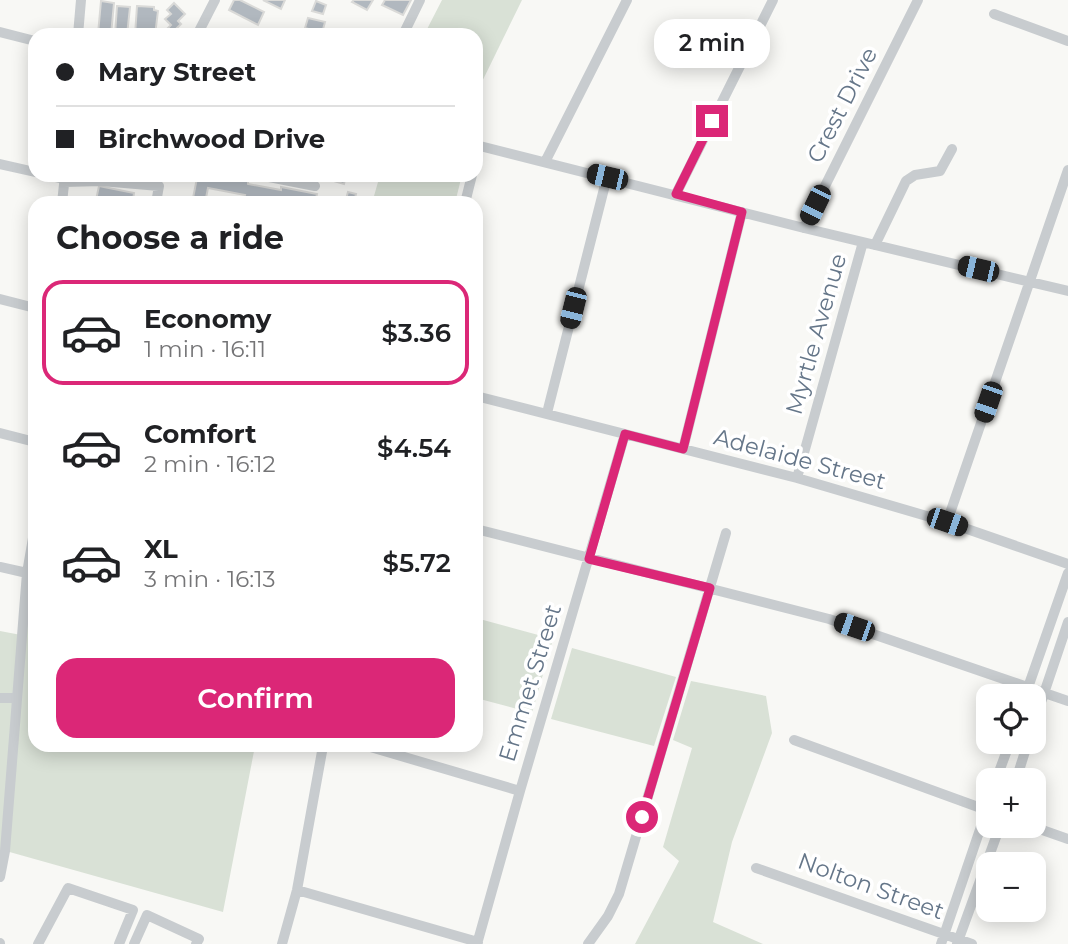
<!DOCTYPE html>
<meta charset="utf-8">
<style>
:root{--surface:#fff;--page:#f6f6f6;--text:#202124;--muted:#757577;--line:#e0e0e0;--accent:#db2777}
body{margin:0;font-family:Montserrat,sans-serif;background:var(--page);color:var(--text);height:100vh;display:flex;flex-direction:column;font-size:26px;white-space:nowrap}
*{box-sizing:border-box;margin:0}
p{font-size:23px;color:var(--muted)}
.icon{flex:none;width:38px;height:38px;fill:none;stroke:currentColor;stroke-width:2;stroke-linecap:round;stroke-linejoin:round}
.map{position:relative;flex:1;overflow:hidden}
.details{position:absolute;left:28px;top:196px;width:455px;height:556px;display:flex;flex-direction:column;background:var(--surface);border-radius:21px;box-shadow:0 4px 18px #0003}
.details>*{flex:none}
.guide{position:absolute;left:28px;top:28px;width:455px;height:154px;border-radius:21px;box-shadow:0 4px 18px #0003;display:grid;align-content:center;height:154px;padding:0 28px;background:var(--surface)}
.tools{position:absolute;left:976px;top:684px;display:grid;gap:14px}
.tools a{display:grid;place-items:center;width:70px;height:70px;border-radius:14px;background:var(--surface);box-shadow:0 4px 18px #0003;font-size:35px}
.end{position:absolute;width:32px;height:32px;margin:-16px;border:9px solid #db2777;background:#fff;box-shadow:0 0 0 4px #fff}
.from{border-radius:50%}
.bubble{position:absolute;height:49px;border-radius:21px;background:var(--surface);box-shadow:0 4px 18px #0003;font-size:23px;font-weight:600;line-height:49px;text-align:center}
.car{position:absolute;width:21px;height:42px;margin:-21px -10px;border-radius:9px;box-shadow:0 0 5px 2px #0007;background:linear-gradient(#222 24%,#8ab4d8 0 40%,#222 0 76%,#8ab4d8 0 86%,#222 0)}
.guide b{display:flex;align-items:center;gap:24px;height:66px;font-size:26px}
.guide b+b{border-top:2px solid var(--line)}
.guide i{width:18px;height:18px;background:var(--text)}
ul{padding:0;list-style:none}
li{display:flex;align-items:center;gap:21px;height:105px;margin:0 14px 10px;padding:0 14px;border:4px solid transparent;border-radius:21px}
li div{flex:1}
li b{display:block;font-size:26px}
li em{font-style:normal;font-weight:600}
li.selected{border-color:var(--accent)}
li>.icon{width:63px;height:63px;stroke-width:1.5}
h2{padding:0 28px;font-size:32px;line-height:84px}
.primary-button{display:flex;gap:14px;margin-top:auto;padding:14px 28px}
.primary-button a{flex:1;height:80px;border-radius:21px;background:var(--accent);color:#fff;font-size:28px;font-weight:600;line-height:80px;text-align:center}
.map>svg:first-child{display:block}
.green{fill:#d9e1d6}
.building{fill:#b1b8bf;stroke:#dadad8;stroke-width:2}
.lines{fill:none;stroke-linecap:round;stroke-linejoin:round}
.minor{stroke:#c8cccf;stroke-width:10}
.route{stroke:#db2777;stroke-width:9}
.labels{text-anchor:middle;stroke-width:7;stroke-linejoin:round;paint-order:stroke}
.street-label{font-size:23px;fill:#657689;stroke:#fff}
</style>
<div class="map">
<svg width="1068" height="944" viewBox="0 0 1068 944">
<rect width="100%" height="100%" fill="#f8f8f5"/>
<!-- green -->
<path class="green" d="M442,0H522L476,94V35H424Z
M380,175H462L455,203H372Z
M29,559H35V746H255L223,912L6,851L0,877V631L21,635Z
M476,618L553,639L532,713L476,698Z
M572,648L676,677L654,746L551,719Z
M691,681L766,696L772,733L732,842L713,922L763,944H635L679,861L663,847L692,748L673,740Z"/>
<!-- building -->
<path class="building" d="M234,0H240L264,12L258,25L229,10Z
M263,0H285L281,9Z
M354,0H373L367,10L352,2Z
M385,0H411L403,15L382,5Z
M101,1L114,3L111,35L98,34Z
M316,1L326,5L323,14L312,11Z
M174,3L185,14L178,21L181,24L170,35H165L163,33L171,25L165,19L171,14L167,10Z
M117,6L130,7L127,35H115Z
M137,6L154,7V10L158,11L155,35H135Z
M308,18L325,22L322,33L305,28Z
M204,175L248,181V184L281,190V187L317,194L315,203H272L244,198L245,195L208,188L205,203H192L197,178L204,179Z
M336,175H346L344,184L334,181Z
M99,186L134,193L133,200L146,203H112L96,200Z
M348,192L356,194L355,198L370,203H345Z"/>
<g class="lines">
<!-- minor -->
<path class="minor" d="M994,14L1068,41
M0,32L35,41
M78,35L81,0
M197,35L215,0
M403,35L420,0
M476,145L804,228L1068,291
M545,162L627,0
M0,164L35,172
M47,175L65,179
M259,175L315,186
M64,182L101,181L159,186L156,203
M676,194L773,0
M62,203L65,175
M465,203L472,175
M804,228L918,0
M875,245L906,181L915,175L940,171L952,149
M0,299L35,308
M476,396L797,478L947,522L1068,564
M547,413L607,177
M0,433L35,442
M683,449L742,212
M797,478L863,242
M947,522L1068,170
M476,529L829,619L1068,701
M0,567L27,573
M1025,696L1068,573
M0,698H17
M1034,723L1068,622
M794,740L989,811
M367,746L520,791
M996,780L1010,742
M1016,780L1028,742
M1031,826L1068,839
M756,868L972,944
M0,877L5,851L27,573L35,526
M297,890L478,942
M0,943V944
M38,944L68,888L133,910L119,944
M134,944L147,915L199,939L196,944
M282,944L297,890L323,746
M477,944L520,791L625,434
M588,944L608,916L619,894L726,533
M941,944L989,803
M957,944L1000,826"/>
</g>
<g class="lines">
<!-- route -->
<path class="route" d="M642,817L710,588L589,559L625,434L683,449L742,212L676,194L712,121"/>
</g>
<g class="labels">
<!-- street labels -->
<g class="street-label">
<text transform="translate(842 105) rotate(-63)" y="8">Crest Drive</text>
<text transform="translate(816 334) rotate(-74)" y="8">Myrtle Avenue</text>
<text transform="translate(800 459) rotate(15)" y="8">Adelaide Street</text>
<text transform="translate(530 683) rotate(-73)" y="8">Emmet Street</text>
<text transform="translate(871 886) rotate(20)" y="8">Nolton Street</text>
</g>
</g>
</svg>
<div class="tools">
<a><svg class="icon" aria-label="locate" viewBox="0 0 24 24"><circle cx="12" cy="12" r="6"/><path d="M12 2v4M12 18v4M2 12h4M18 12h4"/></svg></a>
<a>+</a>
<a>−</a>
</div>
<i class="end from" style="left:642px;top:817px"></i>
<i class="end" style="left:712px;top:121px"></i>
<div class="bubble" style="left:654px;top:19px;width:116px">2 min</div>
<i class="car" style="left:607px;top:177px;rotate:283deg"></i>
<i class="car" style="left:815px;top:205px;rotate:206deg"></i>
<i class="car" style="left:978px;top:269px;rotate:283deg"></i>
<i class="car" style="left:573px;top:308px;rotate:194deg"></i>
<i class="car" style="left:988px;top:402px;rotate:199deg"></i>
<i class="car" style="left:947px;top:522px;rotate:109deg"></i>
<i class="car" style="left:854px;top:627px;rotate:289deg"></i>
<div class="guide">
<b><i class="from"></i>Mary Street</b>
<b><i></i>Birchwood Drive</b>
</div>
<section class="details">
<h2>Choose a ride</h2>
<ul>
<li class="selected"><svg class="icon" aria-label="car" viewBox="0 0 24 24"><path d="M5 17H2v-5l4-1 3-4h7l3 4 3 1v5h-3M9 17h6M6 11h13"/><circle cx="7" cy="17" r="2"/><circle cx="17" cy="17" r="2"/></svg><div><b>Economy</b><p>1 min · 16:11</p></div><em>$3.36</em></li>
<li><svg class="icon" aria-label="car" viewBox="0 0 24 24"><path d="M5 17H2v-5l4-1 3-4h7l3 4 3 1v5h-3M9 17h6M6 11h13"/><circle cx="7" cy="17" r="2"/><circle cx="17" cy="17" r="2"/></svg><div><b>Comfort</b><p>2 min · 16:12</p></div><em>$4.54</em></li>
<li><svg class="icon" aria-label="car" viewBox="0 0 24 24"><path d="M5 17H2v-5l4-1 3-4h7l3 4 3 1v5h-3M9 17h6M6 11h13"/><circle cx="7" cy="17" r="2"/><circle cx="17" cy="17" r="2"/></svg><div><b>XL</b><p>3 min · 16:13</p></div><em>$5.72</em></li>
</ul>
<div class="primary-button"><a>Confirm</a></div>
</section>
</div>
